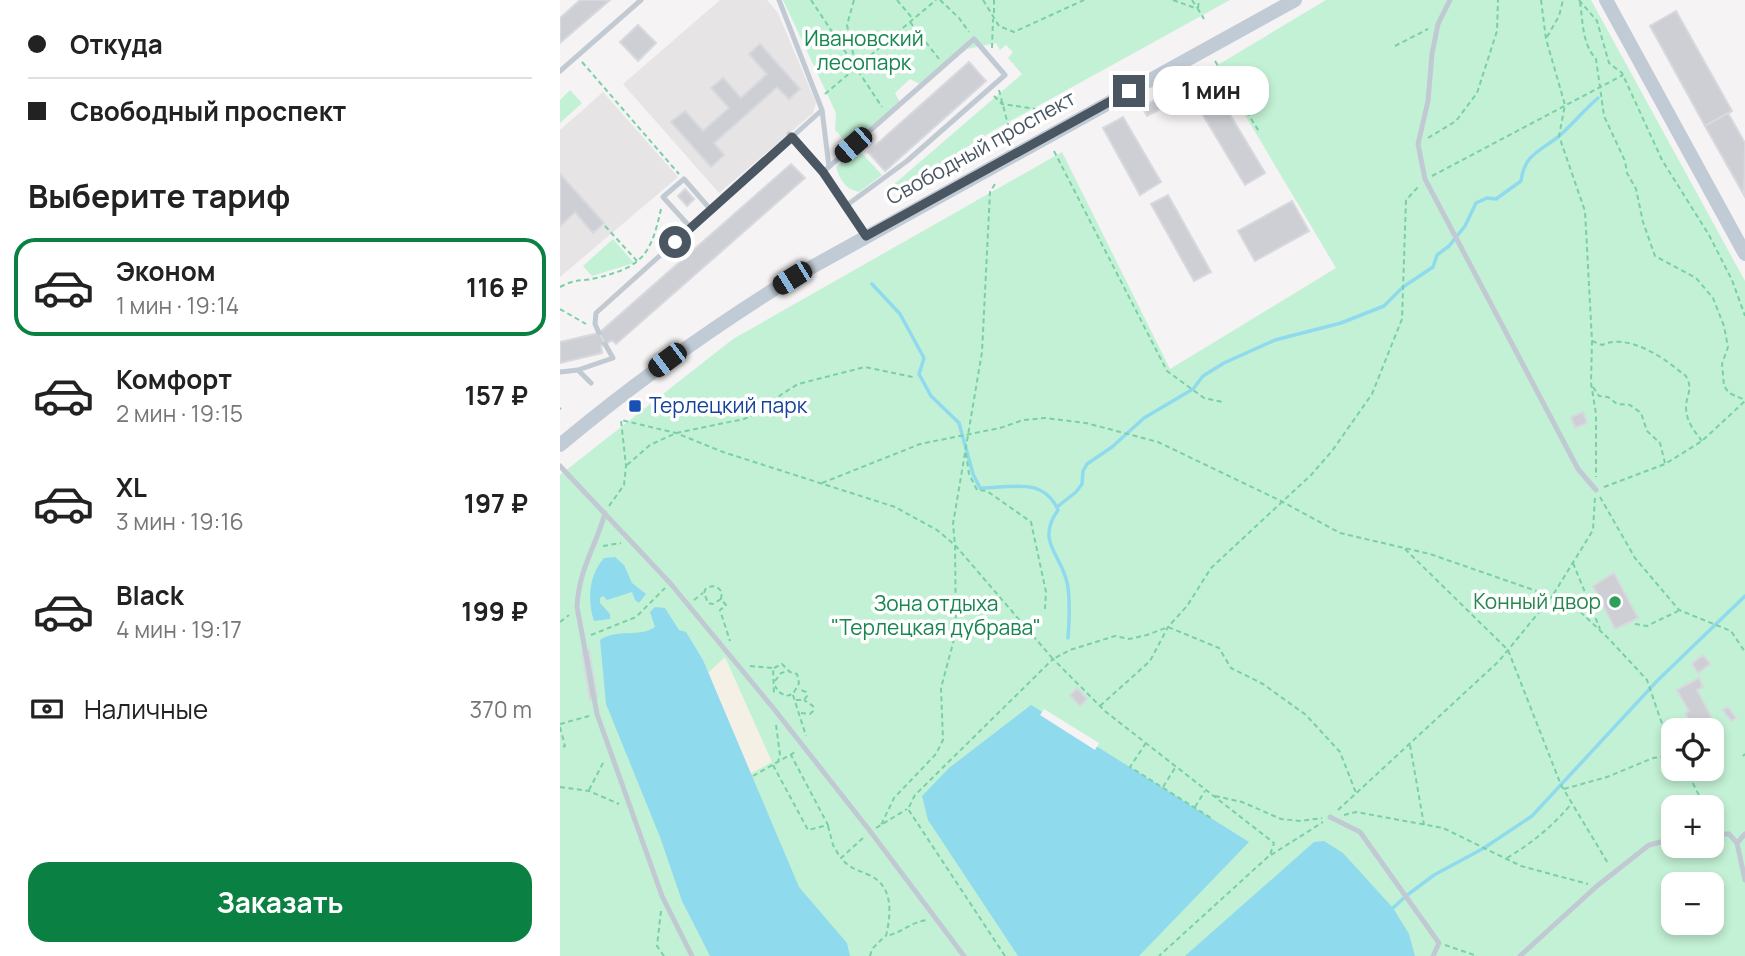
<!DOCTYPE html>
<html lang="ru">
<meta charset="utf-8">
<style>
:root{--surface:#fff;--page:#f2f2f2;--text:#222;--muted:#767676;--line:#e0e0e0;--accent:#0b8043}
body{margin:0;font-family:Manrope,sans-serif;background:var(--page);color:var(--text);height:100vh;display:flex;flex-direction:column;font-size:26px;white-space:nowrap}
*{box-sizing:border-box;margin:0}
p{font-size:23px;color:var(--muted)}
.icon{flex:none;width:38px;height:38px;fill:none;stroke:currentColor;stroke-width:2;stroke-linecap:round;stroke-linejoin:round}
.map{position:relative;flex:1;overflow:hidden}
.details{display:flex;flex-direction:column;background:var(--surface);width:560px}
.details>*{flex:none}
.banner{display:grid;align-content:center;height:154px;padding:0 28px;background:var(--surface)}
.fabs{position:absolute;left:1101px;top:718px;display:grid;gap:14px}
.fabs a{display:grid;place-items:center;width:63px;height:63px;border-radius:14px;background:var(--surface);box-shadow:0 4px 10px #0003;font-size:35px}
.end{position:absolute;width:32px;height:32px;margin:-16px;border:9px solid #4a5661;background:#fff;box-shadow:0 0 0 4px #fff}
.from{border-radius:50%}
.bubble{position:absolute;height:49px;border-radius:21px;background:var(--surface);box-shadow:0 4px 10px #0003;font-size:23px;font-weight:700;line-height:49px;text-align:center}
.car{position:absolute;width:21px;height:42px;margin:-21px -10px;border-radius:9px;box-shadow:0 0 5px 2px #0007;background:linear-gradient(#222 24%,#8ab4d8 0 40%,#222 0 76%,#8ab4d8 0 86%,#222 0)}
.banner b{display:flex;align-items:center;gap:24px;height:66px;font-size:26px}
.banner b+b{border-top:2px solid var(--line)}
.banner i{width:18px;height:18px;background:var(--text)}
ul{padding:0;list-style:none}
li{display:flex;align-items:center;gap:21px;height:98px;margin:0 14px 10px;padding:0 14px;border:4px solid transparent;border-radius:21px}
li div{flex:1}
li b{display:block;font-size:26px}
li em{font-style:normal;font-weight:700}
li.selected{border-color:var(--accent)}
li>.icon{width:63px;height:63px;stroke-width:1.5}
h2{padding:0 28px;font-size:32px;line-height:84px}
.pay{display:flex;align-items:center;gap:18px;height:77px;padding:0 28px;font-size:26px}
.pay p{margin-inline-start:auto}
.cta{display:flex;gap:14px;margin-top:auto;padding:14px 28px}
.cta a{flex:1;height:80px;border-radius:21px;background:var(--accent);color:#fff;font-size:28px;font-weight:700;line-height:80px;text-align:center}
main{display:flex;flex:1;min-height:0}
.map>svg:first-child{display:block}
.education{fill:#e6e4e5}
.green{fill:#c3f1d5;fill-rule:evenodd}
.sand{fill:#f5f0e5}
.water{fill:#90daee}
.pier{fill:#f5f3f3}
.lines{fill:none;stroke-linecap:round;stroke-linejoin:round}
.stream{stroke:#90daee;stroke-width:3.5}
.building{fill:#cdcfd5;stroke:#d7d9de;stroke-width:2}
.path{stroke:#7ad0a6;stroke-width:2;stroke-dasharray:5 3.5;stroke-linecap:butt}
.lane{stroke:#c1cad2;stroke-width:5}
.secondary{stroke:#c1cbd6;stroke-width:14}
.route{stroke:#4a5661;stroke-width:9}
.transit-dot{fill:#1a4fb4;stroke:#fff;stroke-width:2.5}
.leisure-dot{fill:#2e9e5b;stroke:#fff;stroke-width:2.5}
.labels{text-anchor:middle;stroke-width:7;stroke-linejoin:round;paint-order:stroke}
.park-label{font-size:21px;fill:#17864f;stroke:#fff}
.street-label{font-size:21px;fill:#4a5661;stroke:#fff}
.transit-label{font-size:21px;fill:#164399;stroke:#fff;text-anchor:start}
.leisure-label{font-size:21px;fill:#27864d;stroke:#fff;text-anchor:end}
</style>
<main>
<section class="details">
<div class="banner">
<b><i class="from"></i>Откуда</b>
<b><i></i>Свободный проспект</b>
</div>
<h2>Выберите тариф</h2>
<ul>
<li class="selected"><svg class="icon" aria-label="car" viewBox="0 0 24 24"><path d="M5 17H2v-5l4-1 3-4h7l3 4 3 1v5h-3M9 17h6M6 11h13"/><circle cx="7" cy="17" r="2"/><circle cx="17" cy="17" r="2"/></svg><div><b>Эконом</b><p>1 мин · 19:14</p></div><em>116 ₽</em></li>
<li><svg class="icon" aria-label="car" viewBox="0 0 24 24"><path d="M5 17H2v-5l4-1 3-4h7l3 4 3 1v5h-3M9 17h6M6 11h13"/><circle cx="7" cy="17" r="2"/><circle cx="17" cy="17" r="2"/></svg><div><b>Комфорт</b><p>2 мин · 19:15</p></div><em>157 ₽</em></li>
<li><svg class="icon" aria-label="car" viewBox="0 0 24 24"><path d="M5 17H2v-5l4-1 3-4h7l3 4 3 1v5h-3M9 17h6M6 11h13"/><circle cx="7" cy="17" r="2"/><circle cx="17" cy="17" r="2"/></svg><div><b>XL</b><p>3 мин · 19:16</p></div><em>197 ₽</em></li>
<li><svg class="icon" aria-label="car" viewBox="0 0 24 24"><path d="M5 17H2v-5l4-1 3-4h7l3 4 3 1v5h-3M9 17h6M6 11h13"/><circle cx="7" cy="17" r="2"/><circle cx="17" cy="17" r="2"/></svg><div><b>Black</b><p>4 мин · 19:17</p></div><em>199 ₽</em></li>
</ul>
<div class="pay"><svg class="icon" aria-label="cash" viewBox="0 0 24 24"><path d="M3 7h18v10H3z"/><circle cx="12" cy="12" r="2"/></svg>Наличные<p>370 m</p></div>
<div class="cta"><a>Заказать</a></div>
</section>
<div class="map">
<svg width="1185" height="956" viewBox="0 0 1185 956">
<rect width="100%" height="100%" fill="#f5f3f3"/>
<!-- education -->
<path class="education" d="M160,0H207L218,13L256,103L253,113L159,193L63,84Z
M43,92L118,177L0,277V130Z"/>
<!-- green -->
<path class="green" d="M223,0H670L434,130L363,175L325,192L462,74L448,58L453,52L446,45L440,50L436,43L407,49L362,85L350,79L335,93L341,104L296,143L289,138L285,141L275,130L276,113Z
M766,0H1031L1185,281V956H0V475L173,339L502,152L610,369L776,268L656,66ZM1113,730H1152V768H1113ZM1113,807H1152V845H1113ZM1113,884H1152V922H1113Z
M10,90L22,103L0,123V100Z
M298,149L322,175L299,192C285,189 280,180 276,167Z
M53,239L74,263L32,276L23,266Z"/>
<!-- sand -->
<path class="sand" d="M165,657L212,762L190,774L148,673Z"/>
<!-- water -->
<path class="water" d="M55,557L64,565L72,583L86,594L79,603L75,600L72,592L47,600L43,596L40,598V603L50,614V619L34,621C27,599 29,575 44,558Z
M95,607L105,608L119,630L126,632L143,660L239,887L287,943L290,956H150L122,901L100,837L46,704L40,640C57,628 79,638 95,627L90,612Z
M471,705L689,842L579,956H458L368,820L362,796L389,768Z
M764,841L783,853L833,908L849,934L855,956H625L754,842Z"/>
<!-- pier -->
<path class="pier" d="M484,709L539,743L535,750L480,715Z"/>
<g class="lines">
<!-- stream -->
<path class="stream" d="M312,284L340,314L364,358L359,374L371,396L399,423L413,474L420,488C450,488 483,476 498,510C476,541 500,553 507,582C510,595 509,624 508,638
M497,507L516,492L522,484L523,471L527,464L552,447L584,418L633,389L643,376L664,363L715,340L781,323L824,306L843,287L873,267L877,255L889,246L905,226L916,203L927,198L936,199L961,181C964,155 980,151 998,137C1012,125 1024,110 1038,98
M833,908L846,896L874,875L924,848L972,816L1097,681L1185,596"/>
</g>
<!-- building -->
<path class="building" d="M20,0H50L0,43V18Z
M1116,11L1172,111L1145,126L1090,26Z
M78,25L96,43L78,61L60,42Z
M200,44L240,89L229,99L217,87L154,143L164,155L151,167L111,122L125,111L143,131L169,108L151,88L163,78L181,98L207,74L189,54Z
M409,62L426,81L325,171L308,152Z
M647,72L660,96L644,105L638,97L621,105L618,100L587,116L582,107Z
M660,98L705,173L685,185L640,110Z
M1168,113L1185,143L1184,195L1145,126Z
M563,117L601,182L580,195L543,128Z
M231,164L245,178L56,344L52,340L46,344L39,333Z
M0,174L44,223L33,233L15,212L0,226Z
M125,189L134,199L127,206L118,196Z
M608,195L651,272L634,281L591,204Z
M732,201L749,231L695,261L678,231Z
M39,333L45,344L41,346L42,353L0,363V342Z
M1023,412L1027,423L1015,428L1011,417Z
M1054,573L1078,618L1055,629L1033,586Z
M29,650L37,698L30,700L22,651Z
M1143,655L1150,664L1138,673L1132,664Z
M1139,678L1143,687L1137,690L1159,732L1152,737V730H1134L1125,713L1129,711L1117,690Z
M517,688L527,699L520,706L510,695Z
M1168,707L1176,718L1171,721L1163,710Z
M1135,768H1149L1151,771L1140,777Z"/>
<g class="lines">
<!-- path -->
<path class="path" d="M251,0L322,107
M294,0L287,25L296,67
M337,0L353,19
M380,0L399,18L409,32
M423,0L439,26L454,32L524,0
M613,0L638,9L644,19
M632,0L637,8
M981,0L986,39L1005,105L999,136L1025,211L1032,341L1031,383L1036,414V477
M1019,0L1037,21L1049,63L1062,73L1102,160L1149,235L1172,280L1185,316
M1020,2C1023,21 1022,44 1036,59L1044,116L1065,161L1067,173L1076,189L1083,222L1095,256L1136,278L1153,298L1164,326L1168,347L1162,364L1164,386L1169,393L1185,400
M638,8L639,0
M434,13V0
M350,22L379,59
M987,37L999,16L1003,0
M835,46L868,29
M432,48L433,19
M655,61L700,133
M22,62L119,174
M439,90L450,132
M265,94L376,0
M434,96L442,104L484,110
M868,138L896,121L917,93L937,31L938,0
M494,151L607,371L644,398L663,402
M872,176L1063,75
M435,184L430,192L422,352L393,524L395,545L493,659L510,650L555,636L569,639L587,635L608,627L659,648L671,668L703,684L746,715L780,752L796,793
M45,226L77,261
M0,287C17,278 20,282 36,278C83,267 91,254 101,209
M0,309L26,324
M1032,341L1042,345C1067,334 1098,354 1117,369C1121,373 1126,374 1128,380C1132,391 1126,397 1126,407C1126,421 1134,431 1142,441
M1033,387L1039,396L1048,397L1057,404L1070,405L1081,413L1087,431L1100,443L1105,463
M0,408L1,409
M406,453L409,474L417,490L427,491L471,522L486,592L485,609
M67,465L90,445L116,433L184,419L201,411L222,394L238,384L305,367L353,377
M262,483L360,444L440,428L463,420L485,418L526,423L598,442L721,501L780,533L870,554L1011,603L1049,639L1087,680L1101,721L1113,746
M1044,487L1105,464L1142,441L1185,401
M1040,497L1075,558L1119,610L1171,631L1185,652
M49,506L64,485L66,466L61,420L116,433L163,452L335,507L377,530L395,545L396,632L381,688L383,740L376,754L334,798L321,825
M43,546L61,543
M845,549L948,650L1001,785L1049,865
M1013,563L1040,629
M161,599L153,604L148,603L144,593L146,588C154,585 157,586 162,592L161,599L166,605L160,610L170,641
M134,600L143,593
M0,622L9,615
M1075,624L1087,626L1118,611
M31,635L76,617L105,588
M190,666L213,668L214,695
M214,668L222,664L230,672L237,674L239,683L233,694L226,696L219,692L215,686
M215,681L221,673L229,671
M233,695L246,736
M236,700H244L247,696L246,692L238,689
M540,706L590,661L608,627L627,606L651,568L751,475L772,451L812,394L842,319L846,200L860,185
M241,713L250,714L253,711V706L244,700
M0,724L29,716
M216,725L220,755L218,762
M0,727L5,746L0,748
M586,743L570,767L651,818
M850,745L864,825
M1183,756L1185,754
M213,765L248,830L268,825L231,755
M1125,768L1145,807
M193,776L237,751
M0,787L29,791L59,804
M603,787L615,768
M1004,789L1047,777L1093,758L1113,755
M29,790L44,761
M655,796L682,802L721,819L741,821L762,818
M635,807L645,791
M778,810L939,661L993,595L1033,530L1035,496
M784,815L796,812L883,828L961,866L1028,884
M1152,816L1161,825
M268,826L273,845L280,857
M316,828L347,809
M303,838L281,858C290,869 296,869 309,875C334,886 331,914 326,936C341,933 351,922 367,920
M711,855L763,822
M947,858C972,843 993,826 1012,803
M101,911L97,946L104,956
M885,945L917,956
M310,956L312,949L325,936
M445,956L348,809L355,795L493,659L546,712L714,843L710,855L599,956"/>
<!-- lane -->
<path class="lane" d="M219,0L262,110L269,167
M890,0L878,24L872,54L868,101L858,144L865,179L1018,469L1036,490
M0,71L81,0
M229,134L232,137L262,110
M263,172L414,39L445,75L347,161L287,205
M131,228L103,197L124,179L151,210
M39,333L35,324L36,313L232,137L263,172L306,236
M18,370L53,358L45,344
M0,372L18,370L31,383
M0,466L110,583L214,709L310,831L404,956
M45,513C35,549 19,568 17,607L37,714L102,896L132,956
M770,817L800,832L879,943L873,956
M1152,834H1169L1177,843L1185,880
M1177,843L1185,834
M960,956L1037,886L1089,845L1113,839"/>
<!-- secondary -->
<path class="secondary" d="M1046,0L1185,254
M0,445C74,383 150,329 232,278L735,0"/>
</g>
<g class="lines">
<!-- route -->
<path class="route" d="M115,242L232,137L263,172L306,236L569,91"/>
</g>
<!-- markers -->
<rect class="transit-dot" x="68" y="399" width="14" height="14" rx="3.5"/>
<circle class="leisure-dot" cx="1055" cy="602" r="7"/>
<g class="labels">
<!-- park labels -->
<g class="park-label">
<text x="304" y="46">Ивановский<tspan x="304" dy="24">лесопарк</tspan></text>
<text x="376" y="611">Зона отдыха<tspan x="376" dy="24">"Терлецкая дубрава"</tspan></text>
</g>
<!-- street labels -->
<g class="street-label">
<text transform="translate(421 148) rotate(-29)" y="7">Свободный проспект</text>
</g>
<!-- transit labels -->
<g class="transit-label">
<text x="89" y="413">Терлецкий парк</text>
</g>
<!-- leisure labels -->
<g class="leisure-label">
<text x="1041" y="609">Конный двор</text>
</g>
</g>
</svg>
<div class="fabs">
<a><svg class="icon" aria-label="locate" viewBox="0 0 24 24"><circle cx="12" cy="12" r="6"/><path d="M12 2v4M12 18v4M2 12h4M18 12h4"/></svg></a>
<a>+</a>
<a>−</a>
</div>
<i class="end from" style="left:115px;top:242px"></i>
<i class="end" style="left:569px;top:91px"></i>
<div class="bubble" style="left:593px;top:66px;width:116px">1 мин</div>
<i class="car" style="left:293px;top:145px;rotate:229deg"></i>
<i class="car" style="left:232px;top:278px;rotate:238deg"></i>
<i class="car" style="left:107px;top:360px;rotate:233deg"></i>
</div>
</main>
